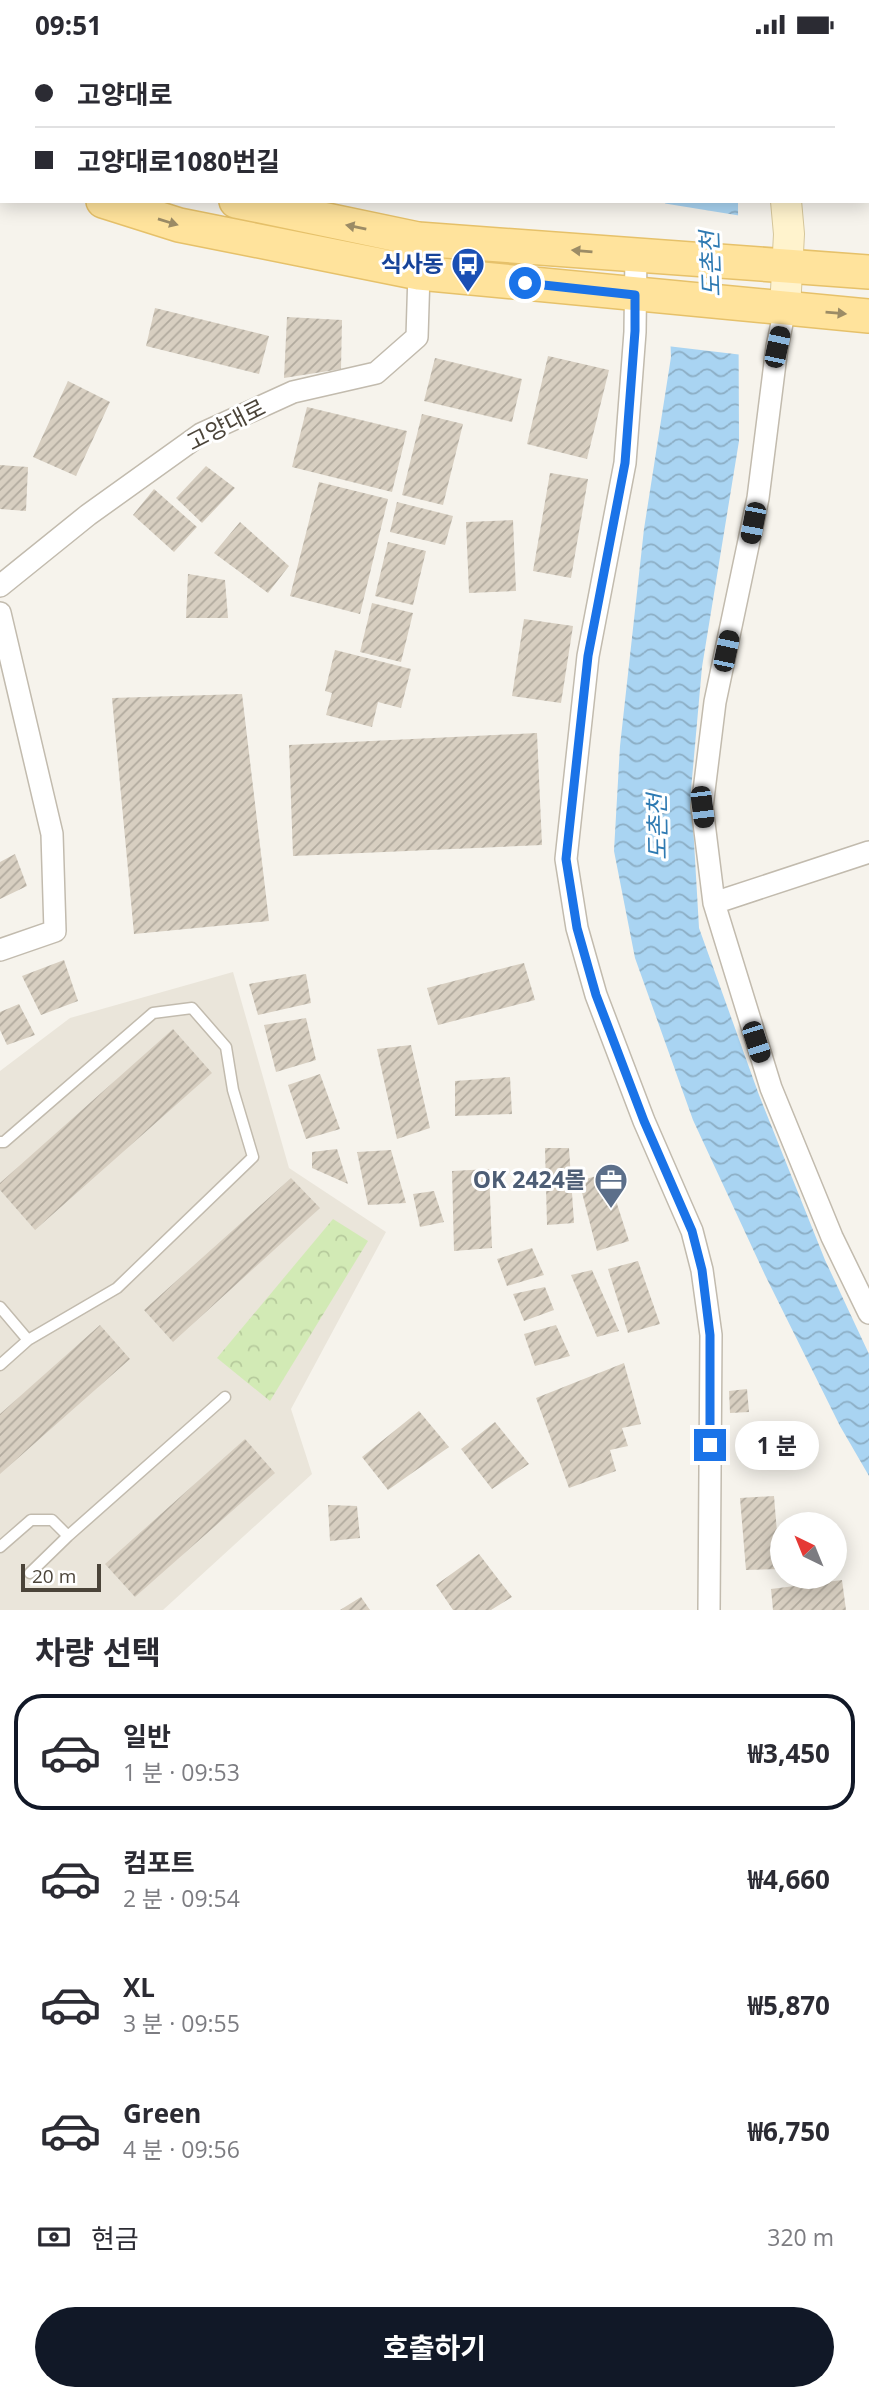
<!DOCTYPE html>
<html lang="ko">
<meta charset="utf-8">
<style>
:root{--surface:#fff;--page:#f7f7f7;--text:#2b2b33;--muted:#7c7c81;--line:#e1e1e2;--accent:#111827}
body{margin:0;font-family:"Open Sans","Noto Sans KR",sans-serif;background:var(--page);color:var(--text);height:100vh;display:flex;flex-direction:column;font-size:26px;white-space:nowrap}
*{box-sizing:border-box;margin:0}
p{font-size:23px;color:var(--muted)}
.icon{flex:none;width:38px;height:38px;fill:none;stroke:currentColor;stroke-width:2;stroke-linecap:round;stroke-linejoin:round}
.map{position:relative;height:1561px;overflow:hidden}
.sheet{display:flex;flex-direction:column;background:var(--surface);flex:1}
.sheet>*{flex:none}
.top-card{position:absolute;left:0px;top:0px;width:870px;height:154px;box-shadow:0 4px 18px #0003;display:grid;align-content:center;height:154px;padding:0 35px;background:var(--surface)}
.needle{width:46px;rotate:317deg}
.fabs{position:absolute;left:770px;top:1463px;display:grid;gap:14px}
.fabs a{display:grid;place-items:center;width:77px;height:77px;border-radius:50%;background:var(--surface);box-shadow:0 4px 18px #0003;font-size:35px}
.scale{position:absolute;left:21px;bottom:18px;width:80px;box-sizing:border-box;padding-left:7px;border:4px solid #4b4439;border-top:0;font-size:19px;line-height:24px;white-space:nowrap;color:#4b4439;-webkit-text-stroke:5px #fff;paint-order:stroke}
.end{position:absolute;width:32px;height:32px;margin:-16px;border:9px solid #1a73e8;background:#fff;box-shadow:0 0 0 4px #fff}
.from{border-radius:50%}
.bubble{position:absolute;height:49px;border-radius:24px;background:var(--surface);box-shadow:0 4px 18px #0003;font-size:23px;font-weight:700;line-height:49px;text-align:center}
.car{position:absolute;width:21px;height:42px;margin:-21px -10px;border-radius:9px;box-shadow:0 0 5px 2px #0007;background:linear-gradient(#222 24%,#8ab4d8 0 40%,#222 0 76%,#8ab4d8 0 86%,#222 0)}
.top-card b{display:flex;align-items:center;gap:24px;height:66px;font-size:26px}
.top-card b+b{border-top:2px solid var(--line)}
.top-card i{width:18px;height:18px;background:var(--text)}
ul{padding:0;list-style:none}
li{display:flex;align-items:center;gap:21px;height:116px;margin:0 14px 10px;padding:0 21px;border:4px solid transparent;border-radius:28px}
li div{flex:1}
li b{display:block;font-size:26px}
li em{font-style:normal;font-weight:700}
li.on{border-color:var(--accent)}
li>.icon{width:63px;height:63px;stroke-width:1.5}
h2{padding:0 35px;font-size:32px;line-height:84px}
.pay{display:flex;align-items:center;gap:18px;height:77px;padding:0 35px;font-size:26px}
.pay p{margin-inline-start:auto}
.cta{display:flex;gap:14px;margin-top:auto;padding:14px 35px}
.cta a{flex:1;height:80px;border-radius:42px;background:var(--accent);color:#fff;font-size:28px;font-weight:700;line-height:80px;text-align:center}
.status{display:flex;justify-content:space-between;align-items:center;height:49px;padding:0 35px;background:var(--surface);direction:ltr}
.status svg{height:19px;fill:currentColor}
.map>svg:first-child{display:block}
.residential{fill:#eae5da}
.park{fill:url(#park-crowns)}
.water{fill:url(#water-waves)}
.pier{fill:#f6f3ec}
.building{fill:url(#building-hatch)}
.lines{fill:none;stroke-linecap:round;stroke-linejoin:round}
.lane-casing{stroke:#c2bbae;stroke-width:13}
.street-casing{stroke:#c2bbae;stroke-width:24}
.secondary-casing{stroke:#d6c79b;stroke-width:32}
.primary-casing{stroke:#e6c16a;stroke-width:36}
.lane{stroke:#fff;stroke-width:10}
.street{stroke:#fff;stroke-width:21}
.secondary{stroke:#fff3cd;stroke-width:30}
.primary{stroke:#ffe39c;stroke-width:33}
.oneway{fill:#9c8c66}
.route{stroke:#1a73e8;stroke-width:9}
.labels{text-anchor:middle;stroke-width:6;stroke-linejoin:round;paint-order:stroke}
.transit-label{font-size:23px;font-weight:bold;fill:#164399;stroke:#fff;text-anchor:end}
.street-label{font-size:23px;fill:#4b4439;stroke:#fff}
.service-label{font-size:23px;font-weight:bold;fill:#4e5e75;stroke:#fff;text-anchor:end}
.water-label{font-size:24px;font-style:italic;fill:#2e7ab2;stroke:#fff}
</style>
<div class="status"><b>09:51</b><svg viewBox="0 0 49 12"><path d="M0 12V9h3v3zM5 12V6h3v6zM10 12V3h3v9zM15 12V0h3v12zM26 1h20v11H26zM47 4h2v5h-2z"/></svg></div>
<div class="map">
<svg width="869" height="1561" viewBox="0 0 869 1561">
<defs>
<pattern id="park-crowns" width="20" height="18" patternUnits="userSpaceOnUse" patternTransform="scale(1.75)"><rect width="20" height="18" fill="#d2eab5"/><path d="M2 6a3 3 0 1 1 6 0M12 15a3 3 0 1 1 6 0" fill="none" stroke="#b6ca9c"/></pattern>
<pattern id="water-waves" width="16" height="10" patternUnits="userSpaceOnUse" patternTransform="scale(1.75)"><rect width="16" height="10" fill="#a9d4f2"/><path d="M0 5q4-4 8 0t8 0" fill="none" stroke="#8caec5"/></pattern>
<pattern id="building-hatch" width="6" height="6" patternUnits="userSpaceOnUse" patternTransform="scale(1.75)"><rect width="6" height="6" fill="#d8cfc1"/><path d="M-1 1l2-2M0 6l6-6M5 7l2-2" fill="none" stroke="#b1aa9e"/></pattern>
</defs>
<rect width="100%" height="100%" fill="#f6f3ec"/>
<!-- residential -->
<path class="residential" d="M233,923L289,1119L386,1183L291,1360L312,1425L163,1561H0V1022L70,969Z"/>
<!-- park -->
<path class="park" d="M333,1170L368,1192L270,1352L217,1309Z"/>
<!-- water -->
<path class="water" d="M665,152H738L739,392L702,618L691,741L699,879L759,1046L825,1211L869,1305V1427L840,1377L765,1226L693,1071L635,909L614,802L620,697L644,480L671,308Z"/>
<!-- pier -->
<path class="pier" d="M662,154L742,167L743,306L667,297Z"/>
<!-- building -->
<path class="building" d="M155,259L269,287L259,325L146,297Z
M287,268L342,271L341,320L284,329Z
M548,307L609,321L587,410L527,395Z
M435,309L522,330L512,373L424,352Z
M68,332L110,353L76,427L33,408Z
M307,358L407,382L392,443L292,418Z
M422,365L463,375L443,456L402,446Z
M0,416L28,418L26,462L0,460Z
M206,417L235,439L202,474L176,449Z
M550,424L588,430L571,529L533,522Z
M319,433L388,450L360,565L290,547Z
M154,440L197,478L174,503L133,466Z
M397,453L453,467L445,496L390,483Z
M513,471L516,542L469,544L466,473Z
M240,473L289,517L268,544L214,504Z
M388,493L426,502L413,556L375,547Z
M188,525L225,531L228,569H186Z
M372,554L413,564L401,613L360,603Z
M524,570L573,577L561,654L512,647Z
M335,601L411,620L401,659L378,653L372,678L326,666L332,644L325,642Z
M242,645L269,872L134,885L112,649Z
M537,684L542,796L293,807L289,696Z
M15,805L27,837L0,850V813Z
M64,911L78,952L41,966L22,927Z
M524,914L535,951L438,976L427,939Z
M306,925L311,954L258,966L249,935Z
M19,955L35,986L7,996L0,981V963Z
M306,969L316,1011L276,1023L264,976Z
M173,980L212,1024L35,1181L0,1141V1134Z
M411,996L430,1079L397,1090L377,1000Z
M320,1025L340,1080L306,1090L288,1036Z
M510,1028L512,1065L455,1067V1032Z
M545,1099H569L574,1174L547,1176Z
M337,1100L348,1135L312,1119V1103Z
M391,1101L406,1154L368,1156L357,1103Z
M489,1120L492,1199L454,1202L452,1122Z
M607,1124L629,1192L597,1202L579,1132Z
M291,1129L320,1159L173,1293L144,1261Z
M434,1142L444,1173L420,1178L413,1145Z
M532,1199L544,1226L507,1237L497,1210Z
M638,1212L660,1275L628,1284L608,1220Z
M592,1221L619,1282L597,1288L571,1226Z
M545,1238L554,1261L524,1272L513,1245Z
M100,1276L130,1310L0,1425V1365Z
M556,1276L570,1307L535,1317L524,1285Z
M624,1314L641,1375L622,1379L628,1397L610,1401L616,1422L569,1439L536,1349Z
M747,1340L749,1363L730,1364L729,1342Z
M419,1362L449,1398L388,1441L362,1408Z
M495,1373L529,1415L492,1440L461,1400Z
M245,1390L275,1424L135,1548L105,1515Z
M774,1447L780,1520L746,1521L740,1449Z
M328,1456L357,1457L360,1489L330,1492Z
M479,1505L512,1548L491,1561H453L436,1536Z
M842,1531L846,1561H773L771,1540Z
M361,1548L370,1561H340Z"/>
<g class="lines">
<defs>
<path id="lane" d="M0,1093H4L153,964L192,959L226,998L233,1041L253,1108L117,1239L28,1291L0,1316
M0,1258L28,1291
M0,1498L31,1471H52L68,1487
M30,1524L68,1487L225,1348"/>
<path id="street" d="M636,205L635,283L625,414L588,607L566,810L577,879L596,946L644,1072L692,1182L702,1221L711,1286L709,1561
M785,260L777,298L758,449L715,653L702,758L714,854L771,1039L832,1188L869,1264
M0,537L88,466L201,385L293,343L376,324L417,288L419,224
M0,564L52,785L55,882L0,901
M714,854L869,803"/>
<path id="secondary" d="M753,0V2
M785,260L789,185L786,152"/>
<path id="primary" d="M0,77H2
M0,120H2
M103,152L179,176L419,224L869,267
M236,152L418,190L869,223"/>
</defs>
<!-- lane casing -->
<use href="#lane" class="lane-casing"/>
<!-- street casing -->
<use href="#street" class="street-casing"/>
<!-- secondary casing -->
<use href="#secondary" class="secondary-casing"/>
<!-- primary casing -->
<use href="#primary" class="primary-casing"/>
<!-- lane -->
<use href="#lane" class="lane"/>
<!-- street -->
<use href="#street" class="street"/>
<!-- secondary -->
<use href="#secondary" class="secondary"/>
<!-- primary -->
<use href="#primary" class="primary"/>
</g>
<!-- one-way arrows -->
<defs><path id="oneway-solid" d="M-6-.8H1V-3.2L6.5 0L1 3.2V.8H-6Z" transform="scale(1.75)"/></defs>
<g class="oneway">
<use href="#oneway-solid" transform="translate(168 173) rotate(17)"/>
<use href="#oneway-solid" transform="translate(356 178) rotate(-169)"/>
<use href="#oneway-solid" transform="translate(582 202) rotate(-175)"/>
<use href="#oneway-solid" transform="translate(836 264) rotate(5)"/>
</g>
<g class="lines">
<!-- route -->
<path class="route" d="M525,234L635,246V282L625,414L588,607L566,810L577,879L596,946L644,1072L692,1182L702,1221L710,1286V1396"/>
</g>
<!-- icons -->
<defs>
<symbol id="bus-pin" viewBox="-11 -11 22 30"><path d="M0 17L-7.5 6A9.5 9.5 0 1 1 7.5 6Z" fill="#1a4fb4" stroke="#fff"/><path d="M-5-6H5V4H4V6H2V4H-2V6H-4V4H-5ZM-3.5-4V0h7V-4ZM-3.5 1.2v1.5H-2V1.2ZM2 1.2v1.5H3.5V1.2Z" fill="#fff"/></symbol>
<symbol id="office-pin" viewBox="-11 -11 22 30"><path d="M0 17L-7.5 6A9.5 9.5 0 1 1 7.5 6Z" fill="#5c6f8a" stroke="#fff"/><path d="M-6-3h4V-5.5h4V-3h4V5H-6ZM-1-4.5V-3h2v-1.5ZM-6 0V1H6V0Z" fill="#fff"/></symbol>
</defs>
<g fill-rule="evenodd">
<use href="#bus-pin" x="449" y="196" width="38" height="52"/>
<use href="#office-pin" x="592" y="1112" width="38" height="52"/>
</g>
<g class="labels">
<!-- transit labels -->
<g class="transit-label">
<text x="444" y="223">식사동</text>
</g>
<!-- street labels -->
<g class="street-label">
<text transform="translate(226 376) rotate(-27)" y="8">고양대로</text>
</g>
<!-- service labels -->
<g class="service-label">
<text x="586" y="1139">OK 2424몰</text>
</g>
<!-- water labels -->
<g class="water-label">
<text transform="translate(711 215) rotate(-92)" y="8">도촌천</text>
<text transform="translate(658 778) rotate(-91)" y="8">도촌천</text>
</g>
</g>
</svg>
<div class="fabs">
<a><svg class="needle" viewBox="-14 -14 28 28"><path d="M0-13l5 13h-10z" fill="#e53935"/><path d="M0 13l5-13h-10z" fill="#7c7c81"/></svg></a>
</div>
<div class="scale">20 m</div>
<i class="end from" style="left:525px;top:234px"></i>
<i class="end" style="left:710px;top:1396px"></i>
<div class="bubble" style="left:735px;top:1372px;width:84px">1 분</div>
<i class="car" style="left:777px;top:298px;rotate:12deg"></i>
<i class="car" style="left:753px;top:474px;rotate:191deg"></i>
<i class="car" style="left:726px;top:602px;rotate:12deg"></i>
<i class="car" style="left:702px;top:758px;rotate:173deg"></i>
<i class="car" style="left:756px;top:993px;rotate:162deg"></i>
<div class="top-card">
<b><i class="from"></i>고양대로</b>
<b><i></i>고양대로1080번길</b>
</div>
</div>
<section class="sheet">
<h2>차량 선택</h2>
<ul>
<li class="on"><svg class="icon" aria-label="car" viewBox="0 0 24 24"><path d="M5 17H2v-5l4-1 3-4h7l3 4 3 1v5h-3M9 17h6M6 11h13"/><circle cx="7" cy="17" r="2"/><circle cx="17" cy="17" r="2"/></svg><div><b>일반</b><p>1 분 · 09:53</p></div><em>₩3,450</em></li>
<li><svg class="icon" aria-label="car" viewBox="0 0 24 24"><path d="M5 17H2v-5l4-1 3-4h7l3 4 3 1v5h-3M9 17h6M6 11h13"/><circle cx="7" cy="17" r="2"/><circle cx="17" cy="17" r="2"/></svg><div><b>컴포트</b><p>2 분 · 09:54</p></div><em>₩4,660</em></li>
<li><svg class="icon" aria-label="car" viewBox="0 0 24 24"><path d="M5 17H2v-5l4-1 3-4h7l3 4 3 1v5h-3M9 17h6M6 11h13"/><circle cx="7" cy="17" r="2"/><circle cx="17" cy="17" r="2"/></svg><div><b>XL</b><p>3 분 · 09:55</p></div><em>₩5,870</em></li>
<li><svg class="icon" aria-label="car" viewBox="0 0 24 24"><path d="M5 17H2v-5l4-1 3-4h7l3 4 3 1v5h-3M9 17h6M6 11h13"/><circle cx="7" cy="17" r="2"/><circle cx="17" cy="17" r="2"/></svg><div><b>Green</b><p>4 분 · 09:56</p></div><em>₩6,750</em></li>
</ul>
<div class="pay"><svg class="icon" aria-label="cash" viewBox="0 0 24 24"><path d="M3 7h18v10H3z"/><circle cx="12" cy="12" r="2"/></svg>현금<p>320 m</p></div>
<div class="cta"><a>호출하기</a></div>
</section>
